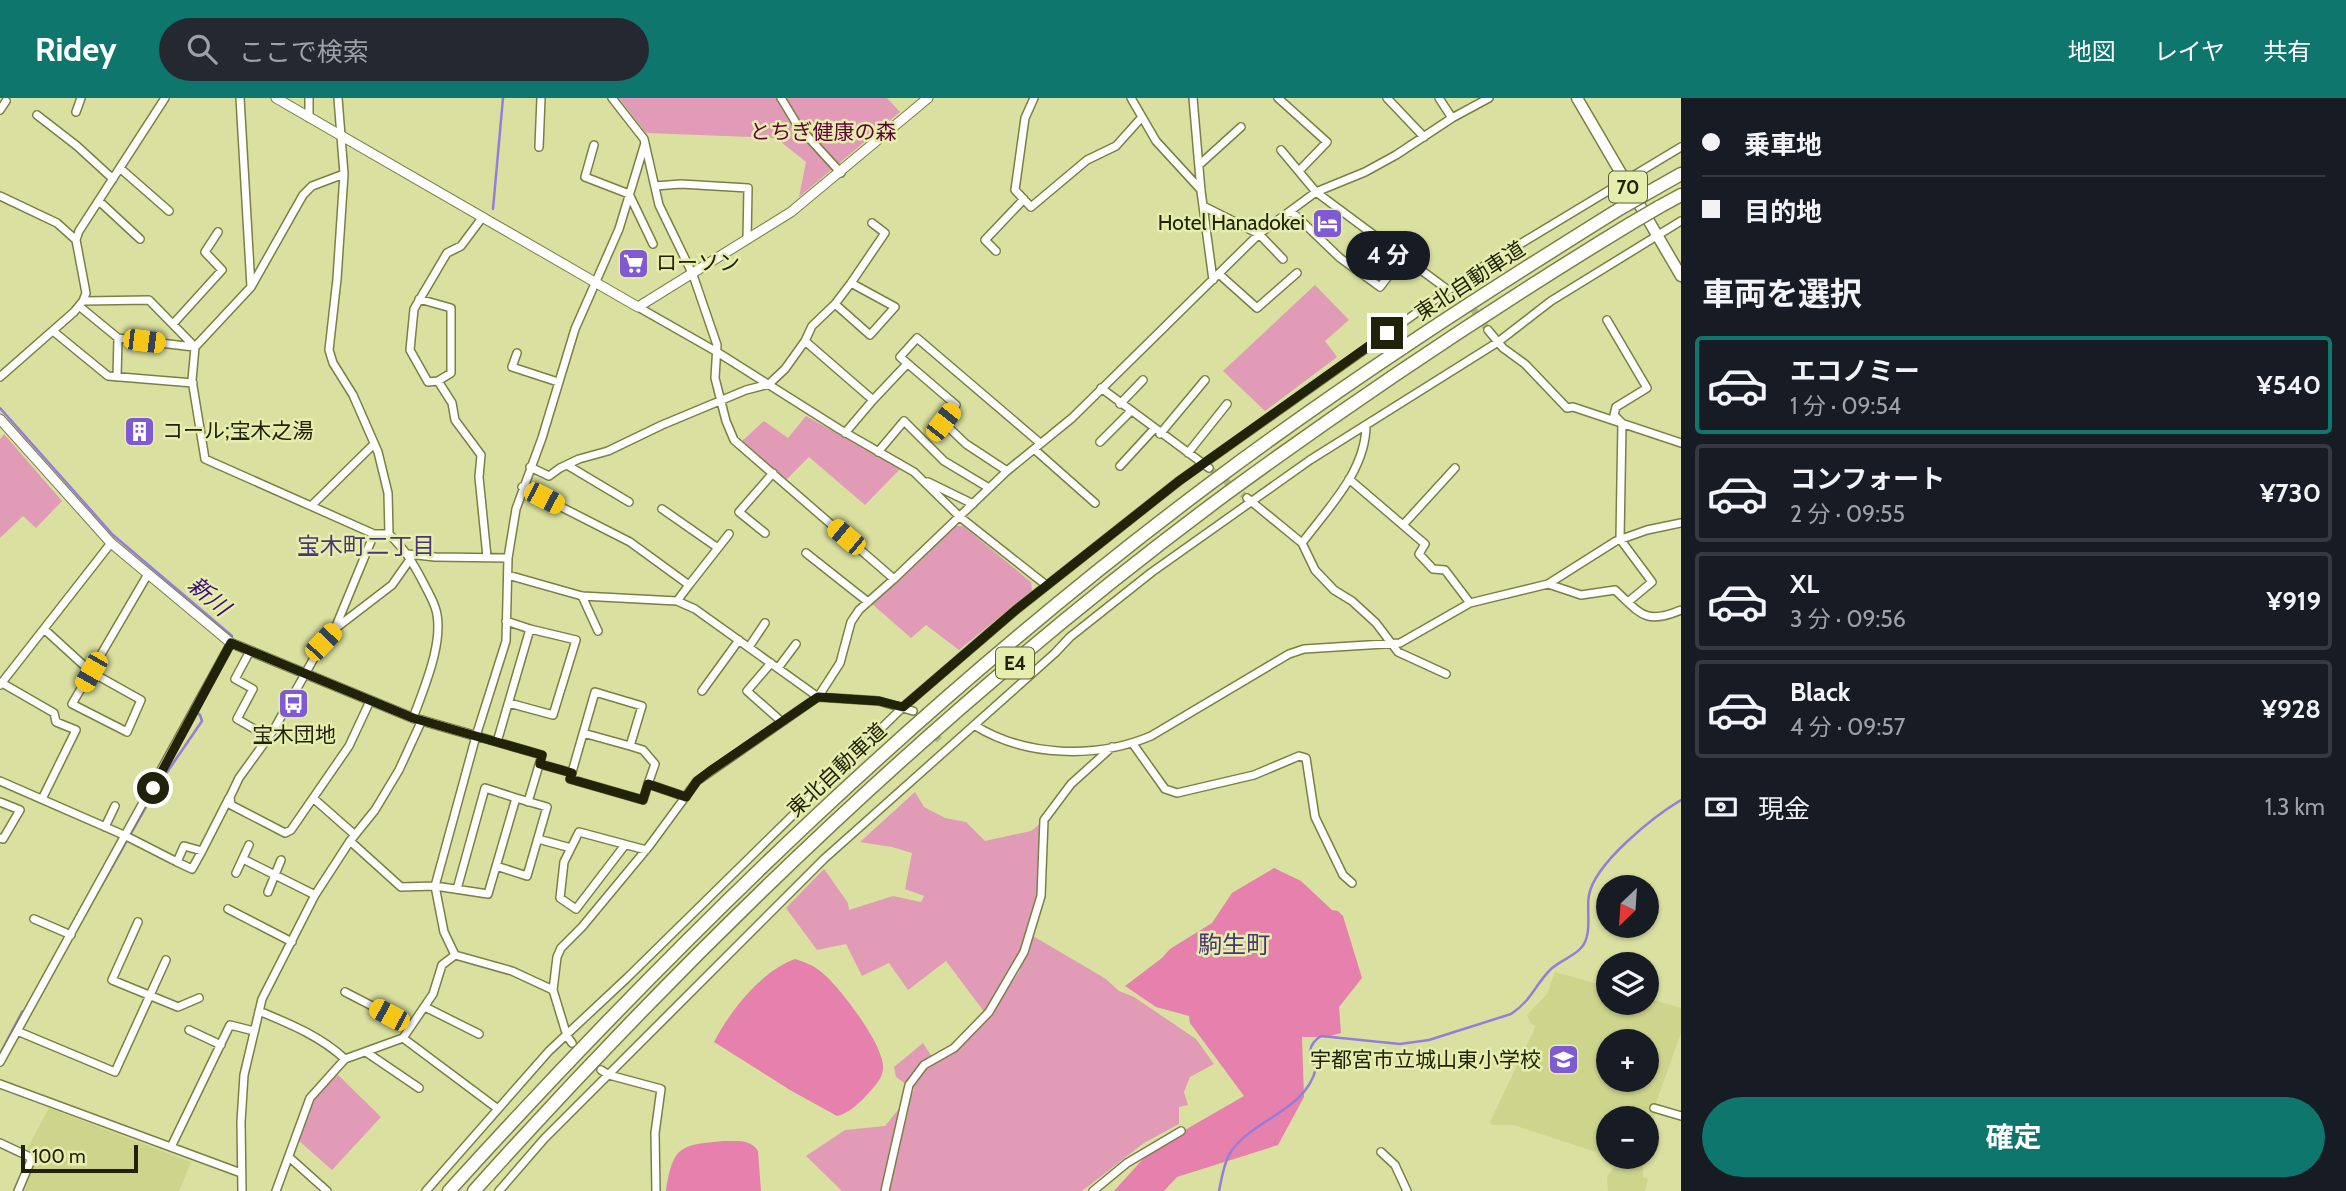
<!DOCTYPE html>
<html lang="ja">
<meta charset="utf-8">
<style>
:root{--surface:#171b24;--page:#242831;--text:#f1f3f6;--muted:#9ea1a6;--line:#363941;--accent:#0f766e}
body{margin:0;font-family:Cabin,"Noto Sans JP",sans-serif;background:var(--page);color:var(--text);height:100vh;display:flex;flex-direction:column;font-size:26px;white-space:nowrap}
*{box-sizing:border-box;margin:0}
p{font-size:23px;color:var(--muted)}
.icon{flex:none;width:38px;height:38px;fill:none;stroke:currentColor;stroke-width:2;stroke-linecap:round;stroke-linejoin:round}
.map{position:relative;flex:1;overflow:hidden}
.sheet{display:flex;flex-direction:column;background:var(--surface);width:665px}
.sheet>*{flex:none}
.guide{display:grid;align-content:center;height:154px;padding:0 21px;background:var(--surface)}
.needle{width:46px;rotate:205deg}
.controls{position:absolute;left:1596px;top:777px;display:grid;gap:14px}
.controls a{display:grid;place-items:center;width:63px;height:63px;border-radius:50%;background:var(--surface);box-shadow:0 2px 5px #0004;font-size:35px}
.scale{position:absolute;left:21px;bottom:18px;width:117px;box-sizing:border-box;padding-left:7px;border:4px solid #202309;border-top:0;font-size:19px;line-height:24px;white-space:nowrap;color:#202309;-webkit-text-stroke:5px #e6eead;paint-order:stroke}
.end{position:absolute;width:32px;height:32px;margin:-16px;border:9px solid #202309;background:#fff;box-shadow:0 0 0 4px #fff}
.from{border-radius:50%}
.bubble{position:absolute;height:49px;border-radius:24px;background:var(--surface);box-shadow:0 2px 5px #0004;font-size:23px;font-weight:700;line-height:49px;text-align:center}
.car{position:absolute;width:21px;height:42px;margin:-21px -10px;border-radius:9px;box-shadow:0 0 5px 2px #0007;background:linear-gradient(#f5c518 24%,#345 0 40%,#f5c518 0 76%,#345 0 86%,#f5c518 0)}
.guide b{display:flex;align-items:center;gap:24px;height:66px;font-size:26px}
.guide b+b{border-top:2px solid var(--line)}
.guide i{width:18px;height:18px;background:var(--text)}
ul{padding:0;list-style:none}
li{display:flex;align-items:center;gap:21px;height:98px;margin:0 14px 10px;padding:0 7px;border:4px solid var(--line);border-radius:7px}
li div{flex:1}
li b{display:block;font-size:26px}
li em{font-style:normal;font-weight:700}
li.active{border-color:var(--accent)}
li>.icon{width:63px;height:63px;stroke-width:1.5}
h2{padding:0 21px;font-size:32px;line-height:84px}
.pay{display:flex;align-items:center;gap:18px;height:77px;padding:0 21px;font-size:26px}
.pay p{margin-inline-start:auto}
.primary-button{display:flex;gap:14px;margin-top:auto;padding:14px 21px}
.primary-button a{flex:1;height:80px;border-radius:42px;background:var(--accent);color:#fff;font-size:28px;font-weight:700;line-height:80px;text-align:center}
header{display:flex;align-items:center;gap:42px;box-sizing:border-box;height:98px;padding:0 35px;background:var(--accent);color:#fff}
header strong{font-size:33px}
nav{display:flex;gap:38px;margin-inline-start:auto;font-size:24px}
.search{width:490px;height:63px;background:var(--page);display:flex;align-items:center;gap:18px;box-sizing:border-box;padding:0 24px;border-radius:38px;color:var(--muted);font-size:26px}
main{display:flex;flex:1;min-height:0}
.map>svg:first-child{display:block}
.built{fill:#cdd58d;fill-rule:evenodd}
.green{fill:#e19bb7}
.forest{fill:#e680ac}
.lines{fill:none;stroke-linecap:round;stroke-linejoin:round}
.stream{stroke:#957eda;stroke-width:2.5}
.minor-tunnel{stroke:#b4ba82;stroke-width:7;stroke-dasharray:7 3.5;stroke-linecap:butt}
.minor-casing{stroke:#7a8043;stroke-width:10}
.tertiary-casing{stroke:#7a8043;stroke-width:11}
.primary-casing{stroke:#7a8043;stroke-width:13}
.motorway-casing{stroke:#7a8043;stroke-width:15}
.minor{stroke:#fff;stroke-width:7}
.tertiary{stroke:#fff;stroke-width:9}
.primary{stroke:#fff;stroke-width:10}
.motorway{stroke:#fff;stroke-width:12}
.motorway-bridge-casing{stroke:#7a8043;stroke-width:15;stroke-linecap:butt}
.motorway-bridge{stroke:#fff;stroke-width:12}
.route{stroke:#202309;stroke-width:9}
.labels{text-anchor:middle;stroke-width:5;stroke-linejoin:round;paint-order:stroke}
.shield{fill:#e6eead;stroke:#5b603a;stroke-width:2}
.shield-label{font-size:19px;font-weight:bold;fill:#202309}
.park-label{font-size:21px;fill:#600038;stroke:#e6eead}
.poi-label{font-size:21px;fill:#202309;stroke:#e6eead;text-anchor:end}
.street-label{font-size:21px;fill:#202309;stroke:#e6eead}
.neighbourhood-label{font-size:23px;fill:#483774;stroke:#e6eead}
.water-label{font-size:23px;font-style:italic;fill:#3c0b7c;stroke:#e6eead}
.quarter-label{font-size:24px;fill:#483774;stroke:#e6eead}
</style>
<header>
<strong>Ridey</strong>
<div class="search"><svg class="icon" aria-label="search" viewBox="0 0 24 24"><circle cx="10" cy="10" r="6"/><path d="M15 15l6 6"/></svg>ここで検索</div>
<nav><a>地図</a><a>レイヤ</a><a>共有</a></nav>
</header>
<main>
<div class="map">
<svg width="1681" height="1093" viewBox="0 0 1681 1093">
<rect width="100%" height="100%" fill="#d9e0a0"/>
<!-- built -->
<path class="built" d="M1555,874L1608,889V905H1647V900L1681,910V935L1654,1010L1655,1017L1647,1047V1020H1608V1058L1513,1027H1492L1490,1024L1536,928L1531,926L1527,917L1547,896ZM1608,943H1647V982H1608Z
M49,1010L191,1064L179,1093H22L37,1059L26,1053Z
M1611,1059H1643V1079L1648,1081L1645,1093H1608L1607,1079L1619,1061Z"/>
<!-- green -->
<path class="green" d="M619,0H887L900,14L799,99L806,64L776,40L646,35Z
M1315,187L1349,222L1325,243L1337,259L1265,313L1223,273Z
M806,318L900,371L865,407L809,359L786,382L741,344L764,323L788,340Z
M4,336L62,403L36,430L23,418L0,440V341Z
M956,428H963L1031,484L1032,493L959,552L926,527L911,540L871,505Z
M915,694L924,709L945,720L966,724L985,743L1031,733L1041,725L1039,807L1027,842L985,915L946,863L908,892L889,865L862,878L846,846L817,852L786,810L824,771L848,805L849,812L893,798L921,804L924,798L905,791L912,755L892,749L860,744Z
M1033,838L1106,881L1119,893L1134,899L1196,941L1214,966L1190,979L1184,994L1188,1007L1179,1009V1026L1144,1045L1082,1093H842L806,1058L845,1032L885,1028L914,992L896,979L894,969L923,945L934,962L993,913L1019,874Z
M336,975L381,1019L332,1072L297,1041L311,1003Z"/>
<!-- forest -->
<path class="forest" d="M1274,770L1301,783L1332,812L1338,813L1343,818L1362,880L1339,909L1341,935L1326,939H1302L1304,999L1278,1047L1177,1079L1164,1093H1114L1152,1051L1244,998L1190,925L1189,918L1156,909L1125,888L1162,860L1170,851L1212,825L1232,795Z
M795,861C804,864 813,867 820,873C838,886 883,946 883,968C884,981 872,991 864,1000C857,1007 847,1016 837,1018L790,992L714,944C731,912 760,874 795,861Z
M724,1043C737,1043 751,1041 758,1053L761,1093H666C673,1047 681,1047 724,1043Z"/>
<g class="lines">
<!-- stream -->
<path class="stream" d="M493,111L503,0
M0,310L113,437L232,538L230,541
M33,909L159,686L202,623L200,617L191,610L201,592
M0,956L22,914L27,912
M1219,1093C1222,1079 1224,1064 1232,1052C1255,1021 1307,1011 1316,970C1308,957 1307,947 1321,938L1400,946L1429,942L1511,916C1532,902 1535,887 1550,872C1559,863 1573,859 1581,850C1593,837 1586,813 1589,797C1595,765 1654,718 1681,702"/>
<!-- minor-tunnel -->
<path class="minor-tunnel" d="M1460,192L1488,232
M1209,370L1247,400
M921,621L941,644
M572,945L601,972"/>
<defs>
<path id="minor" d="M240,0L251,189L195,249L192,282L205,361L374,436
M309,0V20
M338,0L344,76L337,181L329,252L333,265L353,297L378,354L388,395L389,436C406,453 412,463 423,484C427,492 432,500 435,509C446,540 424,590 413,620
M612,0L644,41L659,107L693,177L717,247L715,280L726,323L734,342L894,481L1007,373L1072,320L1259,136L1316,94L1365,74L1396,57L1452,20L1489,0
M781,0L798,28L841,75
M1034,0L1025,20L1015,92L1031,109L1087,62L1116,48L1142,19
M1131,0L1156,43L1201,92
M1193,0L1201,93L1213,182
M1278,0L1327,44L1299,73
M1387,0L1424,39
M1439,0L1452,20
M0,12L6,3
M76,14L81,0
M37,17L77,48L113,81
M594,47L585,79L629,96L653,146
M539,49L541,0
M1281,52L1316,94L1448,192
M1199,67L1241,29
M121,71L169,113
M655,88L681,86L748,90L747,142
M0,98L57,125L76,142
M99,103L140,141
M1203,108L1259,136L1283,161
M1291,113L1340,160L1380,189L1403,159
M996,153L985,142L1024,101
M1219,176L1257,210L1297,175
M851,185L885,135L872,125
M251,189L303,97L312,88L344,76
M419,201L451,210V275L438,283L428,284L410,252L414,211L447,155L461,148L482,120
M83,203L149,202L195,249
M79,208L118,240L194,249
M638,209L717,254L839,331L914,374L960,419L1046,487
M1607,222L1647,290L1616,309L1614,317L1622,325L1620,441L1652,484L1628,504
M173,226L222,172L205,154L218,134
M1488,232L1503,250L1525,266L1567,310L1573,309L1681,345
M53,233L108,278L193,285
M805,243L873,302L845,335
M517,255L512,269L558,284
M0,279L74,214L83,203L86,195L76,142L79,133L165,0
M117,279L118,240
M438,283L452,305L455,322L481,357L479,379L487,459
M1101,290L1209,370
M873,302L906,267
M1120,306L1143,282
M1160,336L1205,282
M1100,344L1130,314
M1034,351L1095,405
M878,354L904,323L944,363L989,390
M1188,355L1227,306
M567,367L629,404
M1120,368L1154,331
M530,369L549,378L560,370L579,361L608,353L662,327L746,292L769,286L785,271L805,243L812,228L835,206L851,185L895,209L870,237L835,206
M1007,373L966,346L943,324L956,307L900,259L917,240L1040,345
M1349,381L1425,446L1419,456L1433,471L1445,472L1470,505
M928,384L973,406
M522,389L630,444L689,487L677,503L695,511L818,599L879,603L913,613
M1247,400L1302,445L1315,472L1334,492L1352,503L1376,525L1398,554L1446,576
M311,408L374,346
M662,411L718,450
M1403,427L1455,370
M765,435L739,414L773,375
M1302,445C1328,410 1366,373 1366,327
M806,455L868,504
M408,456L435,459L508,460
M508,477L582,498L677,503
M1548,486L1581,497L1615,492C1641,516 1645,527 1681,512
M689,487L729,436
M582,498L598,533
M506,523L530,531
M336,528L374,436H389
M44,531L91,574L141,602L127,634L72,606L148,476
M749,549L765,525
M250,553L235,581L253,591L237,621L268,639
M771,565L747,593L782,624
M778,570L796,546
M2,585L54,615L56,624L76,632L42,701
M0,587L111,445
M702,593L739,542
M370,603L349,648L291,732L285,735L231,707L230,699L239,680L273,633L323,544L336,530L392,487L411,460
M974,627C1025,659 1096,661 1151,638L1289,556L1304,551L1400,545L1470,505L1548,486L1616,443L1647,432L1681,425
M583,635L630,648
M476,638L542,657L528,704
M497,644L530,531L576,542L553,617L509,605
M1133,646L1165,691L1177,695L1254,677L1299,658L1306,660L1315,719L1343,777L1352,785
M540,666L572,675
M0,683L126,738L177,764L184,748L202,753L229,700
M648,686L655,666L643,652L630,648L642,608L595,594L570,681L643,702L648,686L686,699
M313,700L355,737
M0,704L20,712L3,741L0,740
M105,729L115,708
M538,741L571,750
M350,743L401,789L435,788L488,796L516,700L547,709L527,778L496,768
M625,747L576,811L560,800L564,764L579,734L646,752
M243,761L315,797
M177,764L192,771L202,753
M236,775L249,747
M457,791L485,690L516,700
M268,794L281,762
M228,811L292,844
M34,821L71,837
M138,824L112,882L178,909L199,900
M455,857L512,873L553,892L567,938L572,945
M553,892L557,859L561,850L582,829L650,747L697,683L818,599L840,565L851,524L859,512L894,481
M345,894L411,928
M425,909L479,936
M259,913C290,926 320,938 345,961
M189,932L221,947
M17,933L115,974L166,862
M403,940L498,1011
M366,954L419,990
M0,964L231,545
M601,972L609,977L661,991L655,1035L656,1093
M0,986L241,1075
M1654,1010L1681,1018
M0,1045L32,1060L18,1093
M171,1049L230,927L254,933
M1381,1054L1395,1067L1407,1093
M289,1059L327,1093
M242,1093L241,1024L244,977L262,901L315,797L350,743L375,712L399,672L422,622
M276,1093L310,1000L345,961L403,940L433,896L442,867L455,857L444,834L435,788L476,638L506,543L508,460L516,411L542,340L575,231L619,131L645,45
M426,1093L549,953L627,880L903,609L1017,511L1179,383L1477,172L1681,49
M499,1093L544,1041L824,761L1055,555L1070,539L1152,474L1310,362L1498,244L1551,203L1681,123
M885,1093L909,987L924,967L954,950L989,914L1024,854L1041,798L1044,722L1071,686L1112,649
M1093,1093L1127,1065L1181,1033"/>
<path id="tertiary" d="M276,0L638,209L791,114L928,0
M0,321L111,445L231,545L413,620L476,638"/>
<path id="primary" d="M1577,0L1681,178"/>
<path id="motorway" d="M1651,93L1681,76
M1659,109L1681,97
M449,1093C683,835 932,594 1211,385C1343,286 1481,197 1621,110
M474,1093C702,839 951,600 1226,396C1357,300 1492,210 1630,126"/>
</defs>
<!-- minor casing -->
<use href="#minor" class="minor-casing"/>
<!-- tertiary casing -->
<use href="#tertiary" class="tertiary-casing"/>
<!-- primary casing -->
<use href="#primary" class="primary-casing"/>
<!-- motorway casing -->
<use href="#motorway" class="motorway-casing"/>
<!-- minor -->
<use href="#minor" class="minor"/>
<!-- tertiary -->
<use href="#tertiary" class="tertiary"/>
<!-- primary -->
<use href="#primary" class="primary"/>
<!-- motorway -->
<use href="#motorway" class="motorway"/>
<defs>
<path id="motorway-bridge" d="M1621,110L1651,93
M1630,126L1659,109"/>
</defs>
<!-- motorway-bridge casing -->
<use href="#motorway-bridge" class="motorway-bridge-casing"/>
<!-- motorway-bridge -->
<use href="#motorway-bridge" class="motorway-bridge"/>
</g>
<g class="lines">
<!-- route -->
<path class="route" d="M153,690L231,545L413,620L542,657L540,666L572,675L570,681L643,702L648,686L686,699L697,683L710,673L818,599L879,603L903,609L1017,511L1179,383L1387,235"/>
</g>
<!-- icons -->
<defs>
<symbol id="hotel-square" viewBox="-11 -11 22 22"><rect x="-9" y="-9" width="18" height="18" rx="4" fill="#7f5ad4" stroke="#e6eead"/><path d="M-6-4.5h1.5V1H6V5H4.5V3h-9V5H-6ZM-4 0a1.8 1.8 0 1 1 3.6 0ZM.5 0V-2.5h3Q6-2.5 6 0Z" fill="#fff"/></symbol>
<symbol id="supermarket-square" viewBox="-11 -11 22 22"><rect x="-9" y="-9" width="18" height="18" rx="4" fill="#7f5ad4" stroke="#e6eead"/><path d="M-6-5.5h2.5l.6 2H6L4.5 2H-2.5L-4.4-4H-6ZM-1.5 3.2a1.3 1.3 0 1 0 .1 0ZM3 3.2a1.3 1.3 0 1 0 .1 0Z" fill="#fff"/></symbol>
<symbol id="building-square" viewBox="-11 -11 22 22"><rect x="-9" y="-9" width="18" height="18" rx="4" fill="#7f5ad4" stroke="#e6eead"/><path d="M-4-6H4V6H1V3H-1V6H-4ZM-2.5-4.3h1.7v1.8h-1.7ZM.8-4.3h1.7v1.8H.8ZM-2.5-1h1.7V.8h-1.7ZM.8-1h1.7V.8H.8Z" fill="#fff"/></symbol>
<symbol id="bus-square" viewBox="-11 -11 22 22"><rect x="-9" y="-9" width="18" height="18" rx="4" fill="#7f5ad4" stroke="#e6eead"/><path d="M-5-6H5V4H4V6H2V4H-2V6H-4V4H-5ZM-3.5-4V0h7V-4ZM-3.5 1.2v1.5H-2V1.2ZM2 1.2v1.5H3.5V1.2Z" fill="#fff"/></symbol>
<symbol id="school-square" viewBox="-11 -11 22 22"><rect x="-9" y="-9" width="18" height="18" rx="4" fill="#7f5ad4" stroke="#e6eead"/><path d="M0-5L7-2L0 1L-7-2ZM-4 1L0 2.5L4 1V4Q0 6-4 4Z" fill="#fff"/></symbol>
</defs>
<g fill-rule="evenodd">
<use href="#hotel-square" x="1310" y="108" width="35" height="35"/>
<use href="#supermarket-square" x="616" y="148" width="35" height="35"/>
<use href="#building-square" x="122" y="316" width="35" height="35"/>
<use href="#bus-square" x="276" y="588" width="35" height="35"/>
<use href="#school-square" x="1546" y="944" width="35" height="35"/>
</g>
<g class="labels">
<!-- shield labels -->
<g class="shield">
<rect x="1609" y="73.5" width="38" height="31" rx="5"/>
<rect x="996" y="549.5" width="38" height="31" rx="5"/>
</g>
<g class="shield-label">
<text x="1628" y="96">70</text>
<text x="1015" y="572">E4</text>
</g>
<!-- park labels -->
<g class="park-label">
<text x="823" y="41">とちぎ健康の森</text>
</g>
<!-- poi labels -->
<g class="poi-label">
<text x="1305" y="132">Hotel Hanadokei</text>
<text x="656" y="172" text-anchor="start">ローソン</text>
<text x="162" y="340" text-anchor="start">コール;宝木之湯</text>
<text x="294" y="644" text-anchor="middle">宝木団地</text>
<text x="1541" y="969">宇都宮市立城山東小学校</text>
</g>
<!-- street labels -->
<g class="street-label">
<text transform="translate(1470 183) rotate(-33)" y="7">東北自動車道</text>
<text transform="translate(837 672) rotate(-43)" y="7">東北自動車道</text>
</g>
<!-- neighbourhood labels -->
<g class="neighbourhood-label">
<text x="366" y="456">宝木町二丁目</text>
</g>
<!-- water labels -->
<g class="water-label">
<text transform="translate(209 498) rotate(40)" y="8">新川</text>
</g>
<!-- quarter labels -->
<g class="quarter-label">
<text x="1234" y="855">駒生町</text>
</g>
</g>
</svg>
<div class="controls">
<a><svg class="needle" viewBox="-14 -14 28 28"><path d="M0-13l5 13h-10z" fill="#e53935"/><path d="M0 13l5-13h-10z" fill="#9ea1a6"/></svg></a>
<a><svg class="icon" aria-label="layers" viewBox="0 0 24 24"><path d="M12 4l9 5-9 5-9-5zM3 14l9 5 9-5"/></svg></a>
<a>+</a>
<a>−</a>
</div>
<div class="scale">100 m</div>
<i class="end from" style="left:153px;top:690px"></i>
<i class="end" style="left:1387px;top:235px"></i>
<div class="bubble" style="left:1346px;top:133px;width:84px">4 分</div>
<i class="car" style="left:144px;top:243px;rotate:97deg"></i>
<i class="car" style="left:943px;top:324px;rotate:38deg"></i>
<i class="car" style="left:544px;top:400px;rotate:117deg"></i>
<i class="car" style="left:846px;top:439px;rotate:310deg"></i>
<i class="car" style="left:323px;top:544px;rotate:43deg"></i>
<i class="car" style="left:91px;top:574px;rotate:210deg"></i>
<i class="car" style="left:389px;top:917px;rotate:298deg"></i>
</div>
<section class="sheet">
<div class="guide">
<b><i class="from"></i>乗車地</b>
<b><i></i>目的地</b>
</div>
<h2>車両を選択</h2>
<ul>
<li class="active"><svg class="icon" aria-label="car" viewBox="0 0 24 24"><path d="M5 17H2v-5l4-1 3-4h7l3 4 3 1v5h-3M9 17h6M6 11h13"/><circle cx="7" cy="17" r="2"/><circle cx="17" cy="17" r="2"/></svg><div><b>エコノミー</b><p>1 分 · 09:54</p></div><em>¥540</em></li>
<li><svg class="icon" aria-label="car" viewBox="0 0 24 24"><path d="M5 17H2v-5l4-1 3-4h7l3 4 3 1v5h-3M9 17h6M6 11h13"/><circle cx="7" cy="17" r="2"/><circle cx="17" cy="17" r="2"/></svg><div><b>コンフォート</b><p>2 分 · 09:55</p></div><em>¥730</em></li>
<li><svg class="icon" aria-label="car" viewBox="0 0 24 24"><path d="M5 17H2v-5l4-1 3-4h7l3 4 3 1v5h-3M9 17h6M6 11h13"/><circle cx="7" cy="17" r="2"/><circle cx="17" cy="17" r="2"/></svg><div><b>XL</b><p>3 分 · 09:56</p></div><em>¥919</em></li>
<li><svg class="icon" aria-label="car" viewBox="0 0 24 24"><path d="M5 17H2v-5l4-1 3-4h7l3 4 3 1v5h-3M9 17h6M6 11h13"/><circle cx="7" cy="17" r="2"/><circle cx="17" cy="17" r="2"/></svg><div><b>Black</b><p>4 分 · 09:57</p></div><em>¥928</em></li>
</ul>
<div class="pay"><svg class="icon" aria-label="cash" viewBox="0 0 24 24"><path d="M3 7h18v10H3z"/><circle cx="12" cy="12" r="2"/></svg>現金<p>1.3 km</p></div>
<div class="primary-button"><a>確定</a></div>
</section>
</main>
